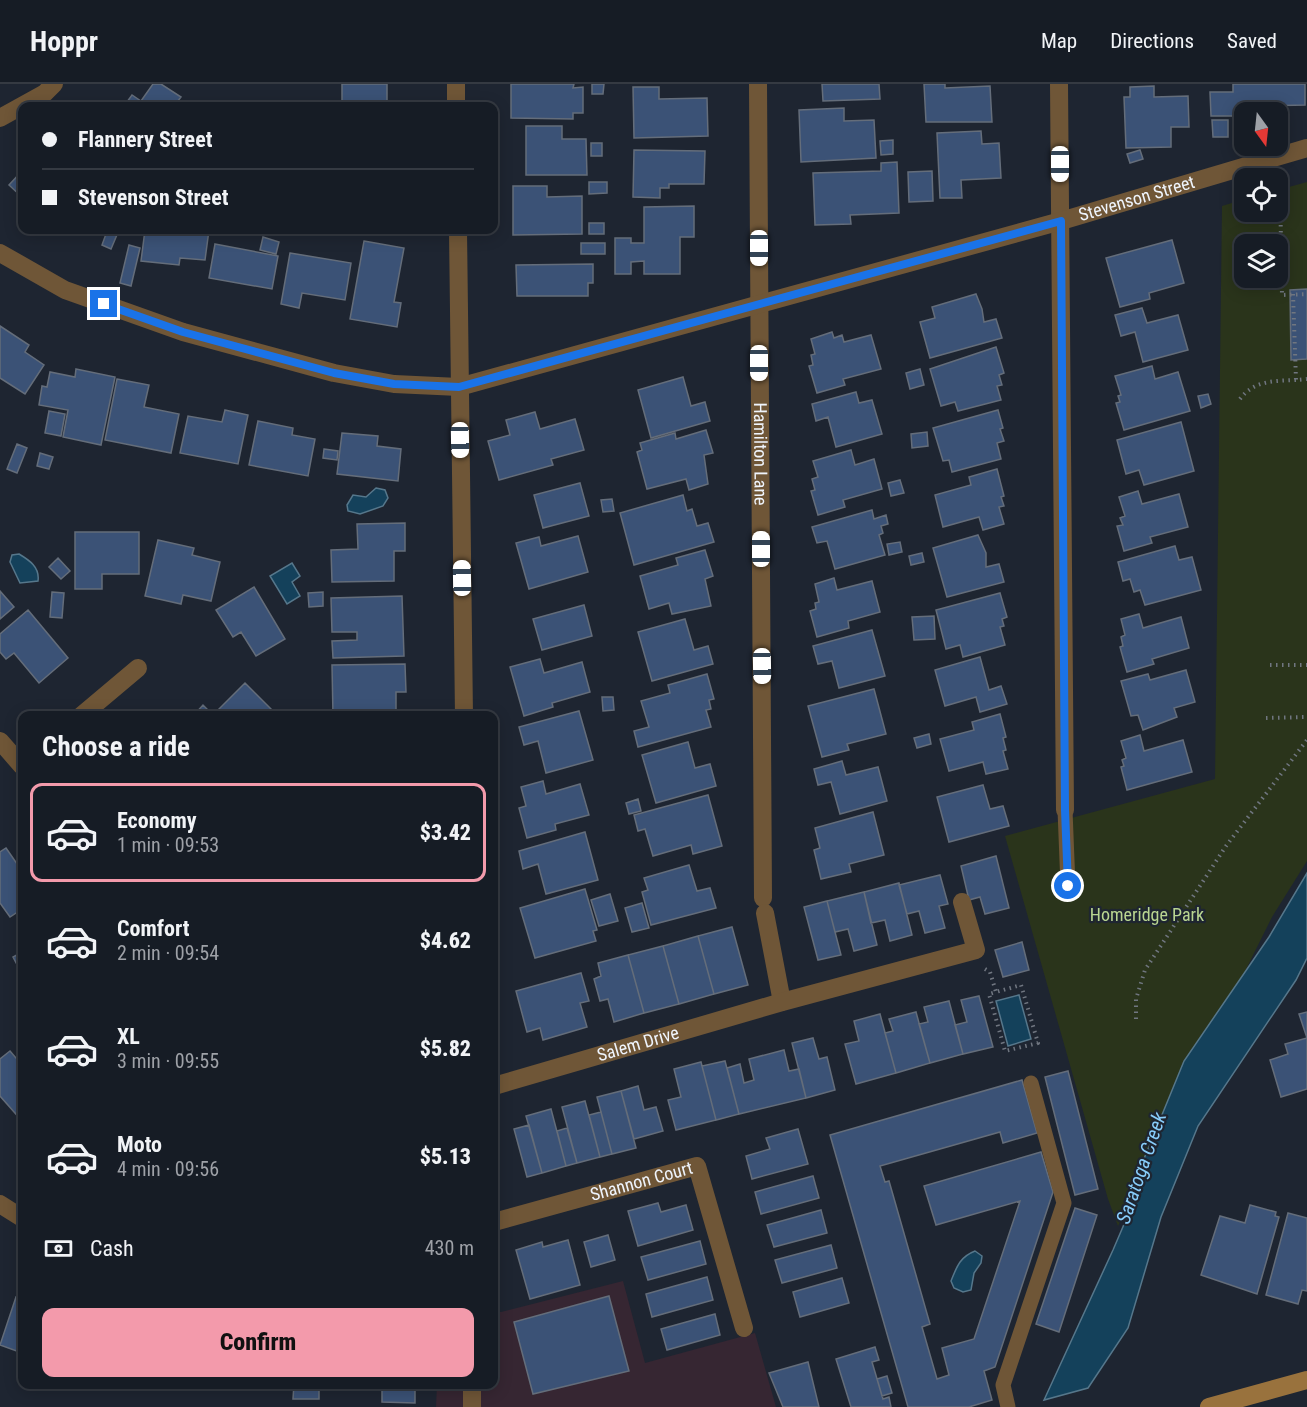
<!DOCTYPE html>
<meta charset="utf-8">
<style>
:root{--surface:#161c25;--page:#1f252d;--text:#f1f3f6;--muted:#9ea1a7;--line:#353a42;--accent:#f39aab}
body{margin:0;font-family:"Roboto Condensed",sans-serif;background:var(--page);color:var(--text);height:100vh;display:flex;flex-direction:column;font-size:22px;white-space:nowrap}
*{box-sizing:border-box;margin:0}
p{font-size:20px;color:var(--muted)}
.icon{flex:none;width:33px;height:33px;fill:none;stroke:currentColor;stroke-width:2;stroke-linecap:round;stroke-linejoin:round}
.map{position:relative;flex:1;overflow:hidden}
.sheet{position:absolute;left:18px;top:627px;width:480px;height:678px;display:flex;flex-direction:column;background:var(--surface);border-radius:12px;box-shadow:0 3px 15px #0003,0 0 0 2px var(--line)}
.sheet>*{flex:none}
.guide{position:absolute;left:18px;top:18px;width:480px;height:132px;border-radius:12px;box-shadow:0 3px 15px #0003,0 0 0 2px var(--line);display:grid;align-content:center;height:132px;padding:0 24px;background:var(--surface)}
.needle{width:39px;rotate:165deg}
.controls{position:absolute;left:1234px;top:18px;display:grid;gap:12px}
.controls a{display:grid;place-items:center;width:54px;height:54px;border-radius:12px;background:var(--surface);box-shadow:0 3px 15px #0003,0 0 0 2px var(--line);font-size:30px}
.end{position:absolute;width:27px;height:27px;margin:-14px;border:8px solid #1a73e8;background:#fff;box-shadow:0 0 0 3px #fff}
.from{border-radius:50%}
.car{position:absolute;width:18px;height:36px;margin:-18px -9px;border-radius:8px;box-shadow:0 0 4px 2px #0007;background:linear-gradient(#fff 24%,#345 0 40%,#fff 0 76%,#345 0 86%,#fff 0)}
.guide b{display:flex;align-items:center;gap:21px;height:57px;font-size:22px}
.guide b+b{border-top:2px solid var(--line)}
.guide i{width:15px;height:15px;background:var(--text)}
ul{padding:0;list-style:none}
li{display:flex;align-items:center;gap:18px;height:99px;margin:0 12px 9px;padding:0 12px;border:3px solid transparent;border-radius:12px}
li div{flex:1}
li b{display:block;font-size:22px}
li em{font-style:normal;font-weight:800}
li.on{border-color:var(--accent)}
li>.icon{width:54px;height:54px;stroke-width:1.5}
h2{padding:0 24px;font-size:27px;line-height:72px}
.pay{display:flex;align-items:center;gap:15px;height:66px;padding:0 24px;font-size:22px}
.pay p{margin-inline-start:auto}
.cta{display:flex;gap:12px;margin-top:auto;padding:12px 24px}
.cta a{flex:1;height:69px;border-radius:12px;background:var(--accent);color:#111;font-size:24px;font-weight:800;line-height:69px;text-align:center}
header{display:flex;align-items:center;gap:36px;box-sizing:border-box;height:84px;padding:0 30px;background:var(--surface);border-bottom:2px solid var(--line)}
header strong{font-size:28px}
nav{display:flex;gap:33px;margin-inline-start:auto;font-size:21px}
.map>svg:first-child{display:block}
.commercial{fill:#362632}
.green{fill:#2a341b;fill-rule:evenodd}
.water{fill:#14415b;stroke:#56778b;stroke-width:1.5}
.building{fill:#3b5276;stroke:#646d7a;stroke-width:1.5}
.lines{fill:none;stroke-linecap:round;stroke-linejoin:round}
.path{stroke:#707680;stroke-width:4;stroke-dasharray:1.5 4.5;stroke-linecap:butt}
.service{stroke:#6f5637;stroke-width:15}
.minor{stroke:#6f5637;stroke-width:18}
.tertiary{stroke:#6f5637;stroke-width:18}
.secondary{stroke:#99723d;stroke-width:18}
.route{stroke:#1a73e8;stroke-width:8}
.labels{text-anchor:middle;stroke-width:4.5;stroke-linejoin:round;paint-order:stroke}
.street-label{font-size:18px;fill:#eff4fc;stroke:#1e2531}
.park-label{font-size:18px;fill:#b9d591;stroke:#1e2531}
.water-label{font-size:20px;font-style:italic;fill:#88cdfb;stroke:#1e2531}
</style>
<header>
<strong>Hoppr</strong>
<nav><a>Map</a><a>Directions</a><a>Saved</a></nav>
</header>
<div class="map">
<svg width="1307" height="1323" viewBox="0 0 1307 1323">
<rect width="100%" height="100%" fill="#1e2531"/>
<!-- commercial -->
<path class="commercial" d="M623,1197L645,1279L755,1249L776,1323H436L437,1301L494,1300V1227L501,1228Z"/>
<!-- green -->
<path class="green" d="M1307,98V777L1272,833L1118,1142L1108,1115L1005,752L1215,695L1222,122L1245,115V128H1278V106ZM1245,160H1278V194H1245Z"/>
<!-- water -->
<path class="water" d="M376,404L385,406L388,414L383,422L360,430L348,427L347,421L353,411L366,413Z
M19,470C29,476 40,483 38,497L20,499L10,478L12,471Z
M292,479L300,492L292,498L300,512L287,520L270,492Z
M1307,789V874L1296,896L1198,1042L1161,1133L1128,1244L1088,1304L1044,1316L1113,1166L1128,1131L1139,1087L1184,977L1269,853Z
M1019,911L1031,955L1008,962L996,917Z
M975,1167L982,1172L981,1179L974,1189L971,1206L963,1208L954,1204L951,1197C957,1182 960,1173 975,1167Z"/>
<!-- building -->
<path class="building" d="M153,0H161L181,13L174,22H124L132,11L141,17Z
M342,0H387V22H354V19H342Z
M511,0H574L573,4L583,3V29H573V35L511,34Z
M592,0H604L603,10H592Z
M822,0H879L880,15L823,17Z
M924,0H945V4L990,2L992,38H926Z
M1233,0H1305V21L1261,22V28H1245V32H1211L1210,8H1233Z
M1154,2V13L1188,12L1189,43H1171V63L1126,64L1124,13H1130V3Z
M633,3H659V15L707,14L708,52L634,54Z
M844,24V37L874,36L876,74L801,78L799,26Z
M1212,36H1228V53H1213Z
M526,42H562V55H586L587,91H526Z
M981,47L982,60L999,59L1001,94L961,96L962,114H940L937,49Z
M893,56V70L881,71L880,57Z
M591,59H602V72H591Z
M634,66L705,67L704,100H669V104H660V114L633,113Z
M1140,66L1143,75L1130,79L1127,70Z
M897,78L899,129L850,131L851,140L815,141L813,89L881,87V79Z
M22,87V113L9,101Z
M932,87L933,117L909,118L908,88Z
M589,98H607V109L589,110Z
M513,102H547V113L582,112V150L513,151Z
M694,122V153H680V190H644V177L631,178V190H615V154H631V159H644V123Z
M589,139H604V150H589Z
M97,146H119L111,165L102,161L106,150Z
M145,146H209L205,176L180,174L179,181L141,177Z
M263,153L279,158L276,170L260,166Z
M1172,156L1184,199L1149,209L1150,215L1120,223L1106,174Z
M364,157L404,164L394,218L401,219L397,243L350,235Z
M581,159H605V170H581Z
M215,160L278,172L272,205L209,194Z
M129,161L140,164L131,202L120,199Z
M290,169L351,179L345,216L302,209L299,224L281,220Z
M593,180V199H588V212H517L516,181Z
M1307,205V275L1291,276L1290,206Z
M976,210L982,225L984,238L996,235L1002,254L930,274L920,238L935,234L932,223Z
M1142,224L1147,239L1178,231L1188,266L1143,278L1135,248L1121,252L1115,231Z
M0,242L29,261L25,268L44,281L25,310L0,294Z
M832,248L834,254L842,251L844,258L871,251L881,285L843,295L845,301L817,309L809,282L813,281L811,271L815,270L811,255Z
M996,263L1004,289L999,291L1002,301L997,302L1001,316L958,327L955,318L941,322L930,285Z
M1152,282L1155,295L1178,288L1190,327L1124,346L1116,319L1120,318L1118,312L1121,311L1115,292Z
M76,285L115,293L101,361L63,353L68,326L39,321L42,302L47,303L50,288L75,293Z
M920,285L924,301L910,305L906,289Z
M683,293L691,322L705,318L710,337L651,354L638,306Z
M117,295L149,301L144,323L179,330L171,369L105,356Z
M856,308L859,319L872,316L882,350L836,363L828,333L816,337L812,320Z
M1208,310L1211,320L1201,324L1198,312Z
M225,326L248,331L238,380L180,369L188,332L222,338Z
M998,326L1003,344L1000,345L1004,357L997,359L1001,375L952,388L949,376L943,377L933,344Z
M49,327L65,330L61,352L45,349Z
M535,328L540,345L575,335L584,366L551,375L553,381L499,396L488,357L510,351L506,336Z
M258,337L293,344L292,351L315,355L308,392L249,381Z
M1181,338L1194,387L1144,401L1139,386L1126,390L1117,356Z
M706,346L713,369L704,371L708,400L689,406L686,395L647,405L637,368L642,366L640,359L675,349L676,355Z
M927,348L928,362L912,364L911,350Z
M342,349L378,352L377,362L401,365L398,397L337,390Z
M17,360L27,364L17,389L7,385Z
M324,365L338,367L337,376L323,374Z
M851,366L855,381L874,375L882,405L843,416L845,423L818,431L811,407L815,406L812,395L818,393L813,377Z
M40,369L53,373L49,385L37,382Z
M997,385L1004,412L1001,413L1004,422L999,423L1004,440L983,446L979,433L943,443L935,411L971,401L969,393Z
M900,396L904,409L891,412L888,399Z
M580,399L589,432L543,444L534,411Z
M1138,407L1142,420L1179,410L1188,443L1150,453L1152,459L1124,467L1117,442L1123,441L1120,434L1125,432L1119,413Z
M683,411L687,427L692,425L697,442L708,439L714,458L634,481L620,429Z
M612,415L614,427L603,428L601,416Z
M872,426L874,435L886,431L888,440L881,442L883,449L879,451L885,471L835,485L827,457L817,459L812,443Z
M405,439V467H394V497L332,498L331,466L358,465L357,440Z
M75,448H139V490H102V505H75Z
M978,451L986,469V483L999,480L1004,498L947,513L933,464Z
M578,452L588,488L529,505L516,459L539,453L541,462Z
M158,456L194,464L192,471L220,478L211,517L183,511L181,520L145,512Z
M900,458L902,468L889,471L887,460Z
M1175,462L1179,476L1192,473L1201,506L1145,521L1140,506L1134,508L1130,495L1123,497L1118,478Z
M705,466L713,492L705,495L711,522L672,530L669,519L649,525L640,492L678,481L676,474Z
M922,469L924,478L911,481L909,472Z
M58,474L70,487L61,495L49,483Z
M834,494L837,506L872,497L880,528L848,537L849,544L817,553L810,527L816,525L815,519L819,518L815,500Z
M254,503L285,555L256,572L241,548L233,553L216,526Z
M0,507L14,523L0,535Z
M52,508L64,509L62,534L50,533Z
M323,508V522L309,523L308,509Z
M1000,509L1007,533L1002,535L1004,542L1000,543L1005,561L963,573L960,561L946,565L936,526Z
M402,512L404,572L333,574L332,557L357,556V548H332L331,514Z
M584,521L592,552L542,566L533,535Z
M28,526L68,574L39,599L14,569L6,575L0,568V550Z
M1139,530L1143,544L1181,533L1189,564L1152,575L1154,580L1127,588L1120,563L1123,562L1121,553L1125,551L1121,535Z
M934,532L935,555L914,556L912,533Z
M685,535L694,566L708,562L713,580L652,597L638,548Z
M872,546L885,592L839,604L832,577L818,580L813,562Z
M980,573L989,606L1001,602L1007,620L980,628L976,613L945,622L935,586Z
M540,575L544,589L582,578L590,608L552,619L553,623L524,632L510,583Z
M405,580L406,608H396V632H333L332,581Z
M1186,586L1195,618L1174,624L1177,633L1143,646L1138,631L1131,632L1121,597L1148,590L1150,596Z
M707,590L714,615L709,616L711,625L706,626L711,643L638,663L634,647L649,643L641,617L670,609L668,601Z
M245,599L271,625L264,632H193L203,621L213,631Z
M874,605L886,650L847,660L849,666L822,673L808,622Z
M602,613H613L614,626L603,627Z
M579,627L593,676L546,689L538,657L524,661L519,643Z
M1000,630L1006,653L1003,654L1006,666L1003,667L1008,685L986,690L983,678L949,687L940,655L974,646L972,638Z
M929,650L931,660L917,664L914,654Z
M1140,651L1144,667L1183,656L1192,688L1127,706L1121,683L1124,682L1122,676L1126,674L1121,657Z
M688,658L695,684L710,680L716,702L656,719L642,671Z
M842,677L846,691L878,683L887,717L840,730L831,698L818,701L814,685Z
M543,697L546,710L580,700L589,731L555,740L556,746L527,754L519,724L526,722L521,703Z
M983,701L990,725L1003,722L1009,742L949,758L937,713Z
M708,711L722,762L693,770L691,761L653,772L645,745L638,747L634,731Z
M638,715L641,727L629,730L626,719Z
M873,728L884,771L849,780L851,788L821,795L814,766L820,764L815,744Z
M585,748L598,796L546,810L538,780L523,785L519,767Z
M6,764L22,787V825L10,833L0,819V768Z
M996,772L1009,824L985,830L980,813L969,816L961,782Z
M689,781L697,807L710,804L716,824L651,841L642,808L648,806L644,794Z
M940,791L948,820L939,822L945,844L925,849L919,827L907,830L899,801Z
M899,799L912,851L890,857L885,836L871,839L864,808Z
M585,805L597,846L593,847L596,857L535,874L520,824Z
M864,808L877,861L854,867L848,845L835,848L827,817Z
M610,810L618,837L599,842L591,816Z
M827,817L841,871L818,876L804,823Z
M642,819L649,844L632,848L625,824Z
M732,843L748,901L714,910L698,852Z
M698,852L714,910L679,920L663,862Z
M1022,858L1029,886L1003,893L995,866Z
M663,862L679,920L644,929L628,871Z
M22,868V890L13,873Z
M628,871L644,929L614,938L608,915L600,917L594,895L601,892L598,879Z
M581,889L589,917L580,919L587,943L543,956L540,944L527,948L516,907Z
M979,912L993,963L963,970L955,941L967,938L961,916Z
M949,917L963,970L930,979L919,940L928,938L924,923Z
M916,928L930,979L896,989L885,949L893,947L889,935Z
M1307,928V1005L1281,1013L1270,976L1288,970L1285,960L1307,954L1299,930Z
M880,930L896,989L856,1000L845,960L859,957L854,937Z
M813,954L819,975L827,973L835,1006L806,1014L792,959Z
M784,966L789,987L799,985L806,1014L739,1030L727,984L740,980L744,999L754,996L749,975Z
M10,967L22,981V1037L0,1012V975Z
M725,977L739,1030L716,1036L702,982Z
M701,978L716,1036L676,1046L668,1016L681,1013L674,985Z
M1068,987L1098,1105L1075,1111L1045,993Z
M1022,996L1037,1049L1003,1059L1000,1048L880,1082L885,1098L889,1097L930,1240L922,1243L937,1295L949,1291L942,1264L974,1255L1020,1117L936,1141L924,1102L1041,1068L1053,1108L995,1283L984,1287L992,1316L969,1323H908L830,1051Z
M638,1002L644,1026L656,1023L663,1047L634,1055L621,1007Z
M621,1007L636,1064L612,1070L597,1013Z
M585,1017L600,1073L577,1079L562,1023Z
M551,1025L566,1082L542,1089L526,1032Z
M601,1028L612,1070L600,1073L589,1031Z
M529,1041L542,1089L527,1093L514,1045Z
M567,1044L577,1079L566,1082L557,1047Z
M798,1045L808,1080L752,1095L746,1072L770,1065L766,1054Z
M813,1092L819,1114L761,1130L755,1108Z
M658,1119L661,1128L686,1121L693,1146L638,1162L628,1127Z
M1250,1121L1276,1128L1275,1132L1279,1133L1257,1210L1201,1191L1220,1132L1245,1139Z
M1075,1124L1097,1131L1059,1248L1036,1240Z
M821,1126L827,1149L774,1163L767,1141Z
M1288,1129L1307,1134V1207L1302,1206L1298,1220L1266,1211Z
M608,1151L615,1176L591,1183L584,1158Z
M568,1156L580,1201L530,1215L516,1166L542,1158L543,1163Z
M700,1157L706,1180L648,1196L641,1173Z
M831,1161L837,1184L782,1199L775,1176Z
M707,1193L713,1216L652,1233L646,1210Z
M842,1194L849,1219L800,1233L793,1208Z
M609,1212L629,1287L533,1310L514,1238Z
M16,1213L22,1215V1269L0,1261Z
M715,1230L720,1251L667,1266L661,1245Z
M875,1263L879,1276L872,1278L883,1315L889,1313L891,1323H851L836,1275Z
M808,1278L819,1323H783L769,1289Z
M887,1292L892,1309L882,1312L877,1295Z
M77,1300H141V1305Z
M222,1300H286V1305L222,1304Z
M294,1300H335V1306L319,1305V1315H293Z
M382,1300H415V1319L382,1318Z"/>
<g class="lines">
<!-- path -->
<path class="path" d="M1280,105L1282,211L1307,210
M1293,210L1296,296L1307,295
M1240,315C1254,296 1275,297 1296,296
M1270,581H1307
M1266,634L1307,633
M985,885L990,888L996,908L989,910L1005,967L1038,959L1021,901L996,908
M1136,935V915L1145,886L1226,762L1307,656"/>
<!-- service -->
<path class="service" d="M1065,726L1068,802
M1008,1323L1003,1301L1064,1119L1031,999"/>
<!-- minor -->
<g class="minor">
<path id="s1" d="M758,0L763,814"/>
<path d="M1059,0L1065,726"/>
<path d="M0,34L45,9L54,0"/>
<path id="s2" d="M0,169L65,206L183,248L334,289L394,300L459,303L1061,137L1307,64"/>
<path d="M81,632L138,584"/>
<path d="M0,657L22,682"/>
<path d="M765,829L782,918"/>
<path id="s3" d="M494,1002L782,918L976,866L962,818"/>
<path d="M0,1120L22,1134"/>
<path id="s4" d="M494,1138L697,1082L744,1244"/>
</g>
<!-- tertiary -->
<path class="tertiary" d="M456,0V22
M458,146L464,632
M472,1300V1323"/>
<!-- secondary -->
<path class="secondary" d="M1209,1323L1307,1296"/>
</g>
<g class="lines">
<!-- route -->
<path class="route" d="M104,220L183,248L334,289L394,300L459,303L1061,137L1065,726L1068,802"/>
</g>
<g class="labels">
<!-- street labels -->
<g class="street-label">
<text dy="6" stroke="none"><textPath href="#s2" startOffset="1186">Stevenson Street</textPath></text>
<text dy="6" stroke="none"><textPath href="#s1" startOffset="370">Hamilton Lane</textPath></text>
<text dy="6" stroke="none"><textPath href="#s3" startOffset="150">Salem Drive</textPath></text>
<text dy="6" stroke="none"><textPath href="#s4" startOffset="153">Shannon Court</textPath></text>
</g>
<!-- park labels -->
<g class="park-label">
<text x="1147" y="837">Homeridge Park</text>
</g>
<!-- water labels -->
<g class="water-label">
<text transform="translate(1141 1084) rotate(-71)" y="7">Saratoga Creek</text>
</g>
</g>
</svg>
<div class="controls">
<a><svg class="needle" viewBox="-14 -14 28 28"><path d="M0-13l5 13h-10z" fill="#e53935"/><path d="M0 13l5-13h-10z" fill="#9ea1a7"/></svg></a>
<a><svg class="icon" aria-label="locate" viewBox="0 0 24 24"><circle cx="12" cy="12" r="6"/><path d="M12 2v4M12 18v4M2 12h4M18 12h4"/></svg></a>
<a><svg class="icon" aria-label="layers" viewBox="0 0 24 24"><path d="M12 4l9 5-9 5-9-5zM3 14l9 5 9-5"/></svg></a>
</div>
<i class="end from" style="left:1068px;top:802px"></i>
<i class="end" style="left:104px;top:220px"></i>
<i class="car" style="left:1060px;top:80px;rotate:180deg"></i>
<i class="car" style="left:759px;top:164px;rotate:180deg"></i>
<i class="car" style="left:759px;top:279px;rotate:180deg"></i>
<i class="car" style="left:460px;top:356px;rotate:179deg"></i>
<i class="car" style="left:761px;top:465px;rotate:0deg"></i>
<i class="car" style="left:462px;top:494px;rotate:359deg"></i>
<i class="car" style="left:762px;top:582px;rotate:179deg"></i>
<div class="guide">
<b><i class="from"></i>Flannery Street</b>
<b><i></i>Stevenson Street</b>
</div>
<section class="sheet">
<h2>Choose a ride</h2>
<ul>
<li class="on"><svg class="icon" aria-label="car" viewBox="0 0 24 24"><path d="M5 17H2v-5l4-1 3-4h7l3 4 3 1v5h-3M9 17h6M6 11h13"/><circle cx="7" cy="17" r="2"/><circle cx="17" cy="17" r="2"/></svg><div><b>Economy</b><p>1 min · 09:53</p></div><em>$3.42</em></li>
<li><svg class="icon" aria-label="car" viewBox="0 0 24 24"><path d="M5 17H2v-5l4-1 3-4h7l3 4 3 1v5h-3M9 17h6M6 11h13"/><circle cx="7" cy="17" r="2"/><circle cx="17" cy="17" r="2"/></svg><div><b>Comfort</b><p>2 min · 09:54</p></div><em>$4.62</em></li>
<li><svg class="icon" aria-label="car" viewBox="0 0 24 24"><path d="M5 17H2v-5l4-1 3-4h7l3 4 3 1v5h-3M9 17h6M6 11h13"/><circle cx="7" cy="17" r="2"/><circle cx="17" cy="17" r="2"/></svg><div><b>XL</b><p>3 min · 09:55</p></div><em>$5.82</em></li>
<li><svg class="icon" aria-label="car" viewBox="0 0 24 24"><path d="M5 17H2v-5l4-1 3-4h7l3 4 3 1v5h-3M9 17h6M6 11h13"/><circle cx="7" cy="17" r="2"/><circle cx="17" cy="17" r="2"/></svg><div><b>Moto</b><p>4 min · 09:56</p></div><em>$5.13</em></li>
</ul>
<div class="pay"><svg class="icon" aria-label="cash" viewBox="0 0 24 24"><path d="M3 7h18v10H3z"/><circle cx="12" cy="12" r="2"/></svg>Cash<p>430 m</p></div>
<div class="cta"><a>Confirm</a></div>
</section>
</div>
